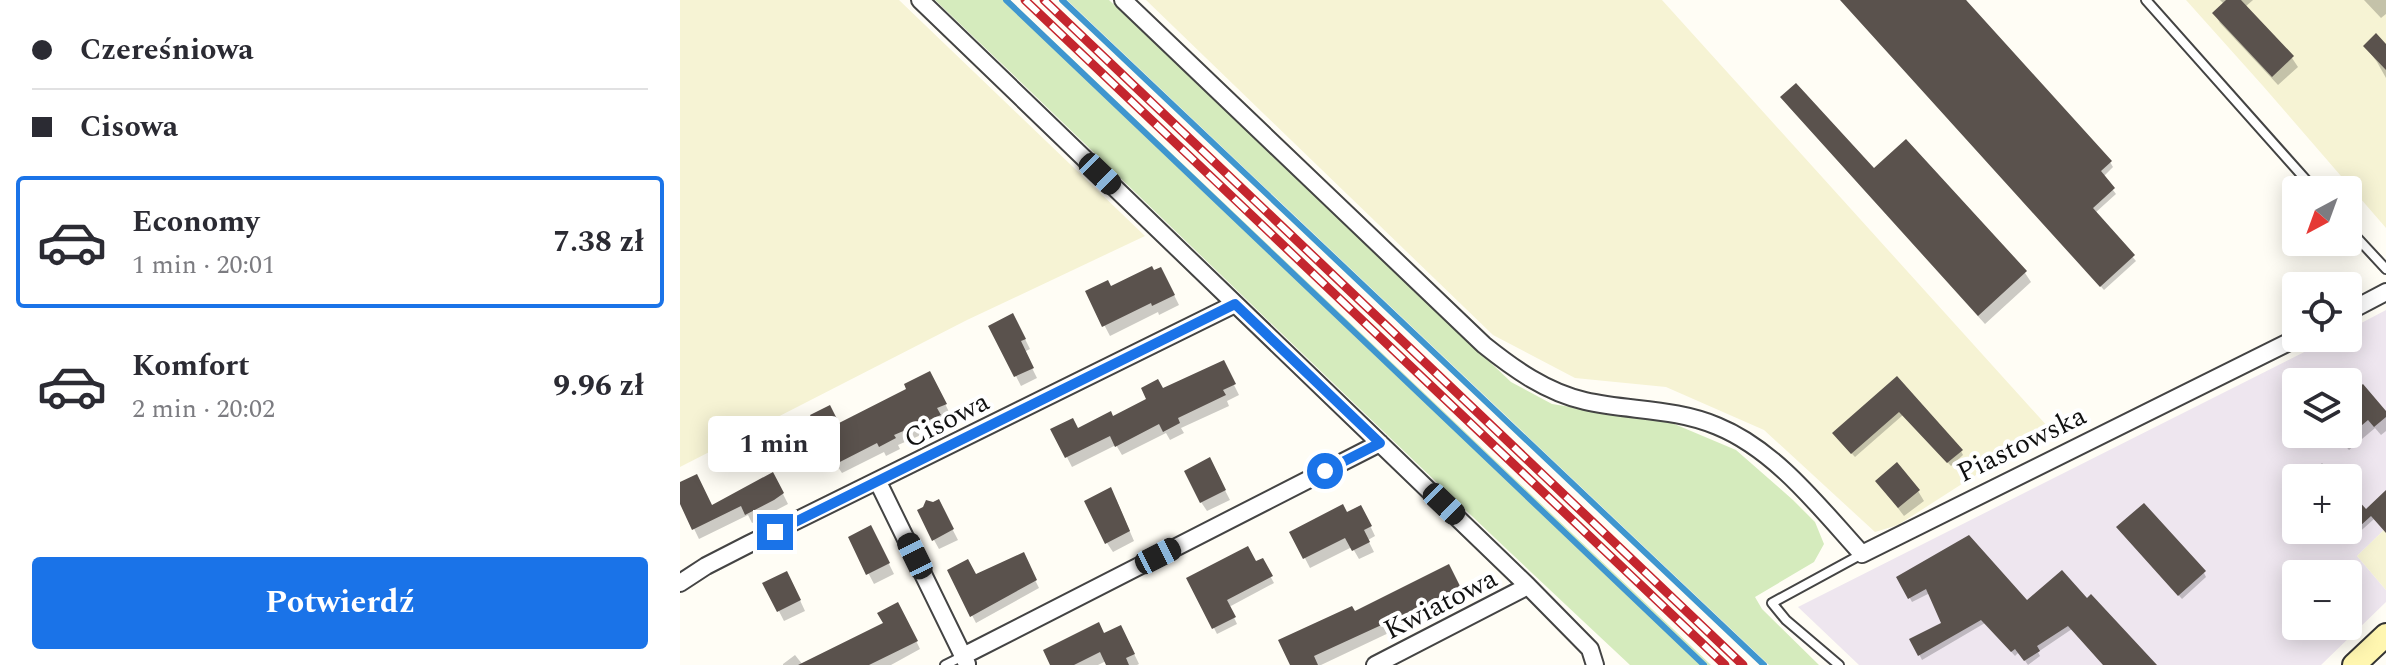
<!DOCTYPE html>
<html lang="pl">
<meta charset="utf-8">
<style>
:root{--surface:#fff;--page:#f7f7f7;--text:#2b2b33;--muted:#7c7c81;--line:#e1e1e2;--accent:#1a73e8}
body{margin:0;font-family:Spectral,serif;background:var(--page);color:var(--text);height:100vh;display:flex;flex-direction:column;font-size:30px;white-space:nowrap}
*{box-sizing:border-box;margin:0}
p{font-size:26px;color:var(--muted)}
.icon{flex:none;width:44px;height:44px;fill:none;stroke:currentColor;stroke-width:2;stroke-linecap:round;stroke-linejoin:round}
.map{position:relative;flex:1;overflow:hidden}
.details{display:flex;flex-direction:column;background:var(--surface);width:680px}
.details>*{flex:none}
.top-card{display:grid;align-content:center;height:176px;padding:0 32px;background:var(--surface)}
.needle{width:52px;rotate:221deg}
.controls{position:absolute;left:1602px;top:176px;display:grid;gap:16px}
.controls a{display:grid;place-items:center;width:80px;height:80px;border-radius:8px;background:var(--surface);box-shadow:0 4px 20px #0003;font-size:40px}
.end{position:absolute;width:36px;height:36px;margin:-18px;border:10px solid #1a73e8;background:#fff;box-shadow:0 0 0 4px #fff}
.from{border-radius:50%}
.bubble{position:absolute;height:56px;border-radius:8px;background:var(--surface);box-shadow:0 4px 20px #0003;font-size:26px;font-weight:700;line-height:56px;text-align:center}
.car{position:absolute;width:24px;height:48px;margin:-24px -12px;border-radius:10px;box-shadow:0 0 6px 2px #0007;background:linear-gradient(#222 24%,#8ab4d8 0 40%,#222 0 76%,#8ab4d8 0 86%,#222 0)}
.top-card b{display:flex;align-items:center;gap:28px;height:76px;font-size:30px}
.top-card b+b{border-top:2px solid var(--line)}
.top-card i{width:20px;height:20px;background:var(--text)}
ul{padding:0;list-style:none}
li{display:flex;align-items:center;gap:24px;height:132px;margin:0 16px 12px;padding:0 16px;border:4px solid transparent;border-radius:8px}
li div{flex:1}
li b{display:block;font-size:30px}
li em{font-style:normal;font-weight:700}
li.on{border-color:var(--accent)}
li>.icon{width:72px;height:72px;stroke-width:1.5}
.button{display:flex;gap:16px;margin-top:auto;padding:16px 32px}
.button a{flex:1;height:92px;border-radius:8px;background:var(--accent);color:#fff;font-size:32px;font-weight:700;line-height:92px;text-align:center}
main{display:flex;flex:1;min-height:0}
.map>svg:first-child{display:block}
.industrial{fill:#eee6ef;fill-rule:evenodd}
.farmland{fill:#f6f3d4}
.green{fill:#d5ebbd}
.shadow{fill:#0003}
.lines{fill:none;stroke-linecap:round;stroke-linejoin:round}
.stream{stroke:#3f96cf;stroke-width:6}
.building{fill:#5a524d}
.lane-casing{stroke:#444;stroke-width:12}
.street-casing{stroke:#444;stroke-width:20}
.secondary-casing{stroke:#333;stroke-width:26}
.lane{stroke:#fff;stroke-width:8}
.street{stroke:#fff;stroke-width:16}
.secondary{stroke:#fff6b0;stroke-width:22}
.rail-casing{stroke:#c4262e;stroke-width:9}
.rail{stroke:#fff;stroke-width:6;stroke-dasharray:18;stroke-linecap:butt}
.route{stroke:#1a73e8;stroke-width:10}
.labels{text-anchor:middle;stroke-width:8;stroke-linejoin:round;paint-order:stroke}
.street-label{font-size:28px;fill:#111;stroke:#fff}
</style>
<main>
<section class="details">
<div class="top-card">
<b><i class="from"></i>Czereśniowa</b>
<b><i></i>Cisowa</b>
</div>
<ul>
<li class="on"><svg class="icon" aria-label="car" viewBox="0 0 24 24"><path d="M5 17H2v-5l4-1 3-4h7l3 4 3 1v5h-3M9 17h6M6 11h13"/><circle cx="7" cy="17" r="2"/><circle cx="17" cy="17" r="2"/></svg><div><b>Economy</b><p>1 min · 20:01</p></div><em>7.38 zł</em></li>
<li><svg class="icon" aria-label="car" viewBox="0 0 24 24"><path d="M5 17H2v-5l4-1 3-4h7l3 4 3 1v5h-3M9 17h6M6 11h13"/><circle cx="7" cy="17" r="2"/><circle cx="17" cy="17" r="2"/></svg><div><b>Komfort</b><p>2 min · 20:02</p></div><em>9.96 zł</em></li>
</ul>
<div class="button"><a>Potwierdź</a></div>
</section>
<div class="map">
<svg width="1706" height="665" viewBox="0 0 1706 665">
<rect width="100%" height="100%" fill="#fffdf5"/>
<!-- industrial -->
<path class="industrial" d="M1706,310V528L1677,556L1706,590V602L1641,665H1179L1118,607L1652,338H1668V330ZM1616,382H1668V434H1616ZM1616,478H1668V530H1616ZM1616,574H1668V626H1616Z"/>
<!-- farmland -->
<path class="farmland" d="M0,0H219L465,236L287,320L0,467Z
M466,0H982L1369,428L1218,525L1195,532L1084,430L986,387L895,378L813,335Z
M1506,0H1706V228L1583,86Z
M1706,528V590L1677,556Z"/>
<!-- green -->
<path class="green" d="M255,0H330L1031,665H950C715,446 487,221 255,0Z
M387,0H429L831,382L872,404L992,423L1056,450L1113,500L1135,522L1144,544L1134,562L1075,597L1082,609L1139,665H1089Z"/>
<!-- shadow -->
<path class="shadow" d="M1162,0H1287L1285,2L1430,162L1433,167L1423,177L1436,194L1415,213L1456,261L1424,290Z
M1540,0H1573L1565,7L1612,58L1618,67L1598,85L1540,23L1535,14L1544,4Z
M1684,0H1706V14L1701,18Z
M1685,46L1706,47V78L1697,62Z
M1103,98L1194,171L1226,142L1345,273L1351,282L1305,324L1109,107Z
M486,279L499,305L479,315L478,312L430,336L407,292Z
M338,325L350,349L344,352L357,378L341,386L311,327Z
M543,363L559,395L547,401L549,406L501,428L504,433L490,440L486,433L442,455L436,445L392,467L373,430H398L433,418L482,391Z
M1217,379L1281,451L1283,455L1271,466L1223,415L1175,457L1157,438Z
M255,383L270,414L261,418L264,425L218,445L220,449L206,456L204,452L162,473L156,464L159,425Z
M1668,399L1706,414V431L1701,435L1695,428L1669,450L1655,434H1668Z
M1642,463L1656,478H1632L1630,475Z
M534,469L550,500L527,511L521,502Z
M1197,481L1238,491L1244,501L1224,516Z
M0,484L32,507L98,484L108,504L72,523L68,515L19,539L0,500Z
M1668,492L1686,511L1706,493V531L1694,519L1675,536L1668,529Z
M436,499L454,541L433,552L427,543Z
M263,511L278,540L259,549L254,540Z
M666,514L686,517L695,536L688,540L694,552L679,559L672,547L630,568L612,533Z
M1441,532L1524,573L1526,577L1502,599Z
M170,538H196L214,574L194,584Z
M582,561L594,583L549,607L557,624L537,634L509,579Z
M346,562L359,588L296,623L269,571L295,576Z
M774,576L785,598L717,632L715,630L641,665H612L674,613Z
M1219,578L1347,603L1407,601L1474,665H1424L1392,629L1358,652L1360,656L1348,665L1339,652L1335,656L1305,623L1242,660L1232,640L1264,624L1250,593L1232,602Z
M112,583L125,611L104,621L85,584Z
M222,612L240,649L211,665H123L205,624Z
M446,637L459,664L457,665H429L426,661L418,665H372Z
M115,655L123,665H103V664Z"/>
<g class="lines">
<!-- stream -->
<path class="stream" d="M326,0L1024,665
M382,0L1084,665"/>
</g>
<!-- building -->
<path class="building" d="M1160,0H1286L1432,161L1421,171L1435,188L1413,208L1455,255L1420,287Z
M1546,0H1561L1614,56L1592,77L1532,13Z
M1696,33L1706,44V70L1683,46Z
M1116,83L1194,168L1226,139L1347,271L1298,316L1100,97Z
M472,266L474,270L481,267L495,295L472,306L471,303L422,327L405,291L428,280L431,286Z
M333,313L346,339L341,341L354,368L334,377L308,326Z
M544,360L556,384L543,390L546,395L498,418L500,423L483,432L479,424L435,447L430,436L385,458L370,429L393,418L398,428L431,411L433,416L466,399L461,388L478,379L483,388Z
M250,371L267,404L257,408L261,415L214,435L216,438L199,447L197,443L154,465L130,415L150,405L159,423L226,389L224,384Z
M1217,376L1283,450L1267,463L1219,412L1171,454L1152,433Z
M1683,384L1706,411V417L1694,427L1688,420L1668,437V396Z
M530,457L546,490L520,503L504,471Z
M1217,462L1240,490L1218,508L1195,481Z
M93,472L104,493L94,500L65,515L61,506L12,530L0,504V482L17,474L32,505Z
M431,487L450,531L425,544L404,501Z
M1668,489L1686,509L1706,490V533L1691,516L1668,537Z
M259,499L274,529L252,541L237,510L243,507L246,500L253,502Z
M1464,503L1526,571L1498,596L1436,527Z
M663,504L667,512L681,505L692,526L684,530L690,542L672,551L665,538L623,559L609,532Z
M191,525L210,563L186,575L168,537Z
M1289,535L1347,600L1382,570L1407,598L1411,594L1477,665H1423L1388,626L1357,646L1360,651L1344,661L1335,649L1331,652L1301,620L1238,656L1229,639L1261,623L1246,589L1228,599L1216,577Z
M568,546L576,561L583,558L593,576L547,600L556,617L532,629L506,578Z
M344,552L357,580L290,617L267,570L288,559L296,574Z
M769,564L781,588L709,624L708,622L634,656L638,665H610L598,640L672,606L675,611Z
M107,571L121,600L97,612L82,583Z
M218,602L238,641L189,665H118L203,623L197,613Z
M419,622L424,633L441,625L455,654L446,658L449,665H426L420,652L394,665H370L363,650Z"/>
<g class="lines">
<defs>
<path id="lane" d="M1466,0L1635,190
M1668,228L1706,269
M265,665L283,656
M1159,665L1106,620L1092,603L1182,554"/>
<path id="street" d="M240,0L848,586L910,649L915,665
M443,0L804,345C834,369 866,392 905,401C948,411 995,408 1037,426C1096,450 1140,508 1182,554L1617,338
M1668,312L1706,292
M198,482L287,664
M0,583L26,566L69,544L555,304
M283,656L700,443
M695,665L848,586"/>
<path id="secondary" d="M1674,665L1706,635"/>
</defs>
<!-- lane casing -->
<use href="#lane" class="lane-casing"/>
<!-- street casing -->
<use href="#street" class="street-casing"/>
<!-- secondary casing -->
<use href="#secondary" class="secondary-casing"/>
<!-- lane -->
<use href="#lane" class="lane"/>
<!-- street -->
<use href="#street" class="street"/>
<!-- secondary -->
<use href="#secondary" class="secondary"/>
<defs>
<path id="rail" d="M345,0L1045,665
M364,0L1063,665"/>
</defs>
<!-- rail casing -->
<use href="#rail" class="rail-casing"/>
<!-- rail -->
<use href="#rail" class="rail"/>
</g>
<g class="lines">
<!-- route -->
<path class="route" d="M95,532L555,304L700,443L645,471"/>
</g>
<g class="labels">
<!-- street labels -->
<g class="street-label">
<text transform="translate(266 419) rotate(-27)" y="10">Cisowa</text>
<text transform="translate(1341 443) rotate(-26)" y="10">Piastowska</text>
<text transform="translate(760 603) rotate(-27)" y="10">Kwiatowa</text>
</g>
</g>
</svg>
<div class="controls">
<a><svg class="needle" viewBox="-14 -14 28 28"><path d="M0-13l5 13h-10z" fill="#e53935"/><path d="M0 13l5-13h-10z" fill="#7c7c81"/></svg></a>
<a><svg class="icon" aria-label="locate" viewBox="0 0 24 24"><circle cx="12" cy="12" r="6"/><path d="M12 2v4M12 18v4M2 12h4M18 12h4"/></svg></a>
<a><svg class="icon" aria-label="layers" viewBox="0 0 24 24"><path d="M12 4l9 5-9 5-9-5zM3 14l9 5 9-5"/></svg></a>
<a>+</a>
<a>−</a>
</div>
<i class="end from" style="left:645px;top:471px"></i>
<i class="end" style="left:95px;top:532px"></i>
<div class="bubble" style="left:28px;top:416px;width:132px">1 min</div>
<i class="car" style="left:420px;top:174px;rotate:134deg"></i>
<i class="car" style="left:764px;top:504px;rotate:134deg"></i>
<i class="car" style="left:235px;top:556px;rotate:334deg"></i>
<i class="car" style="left:478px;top:556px;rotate:63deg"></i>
</div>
</main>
